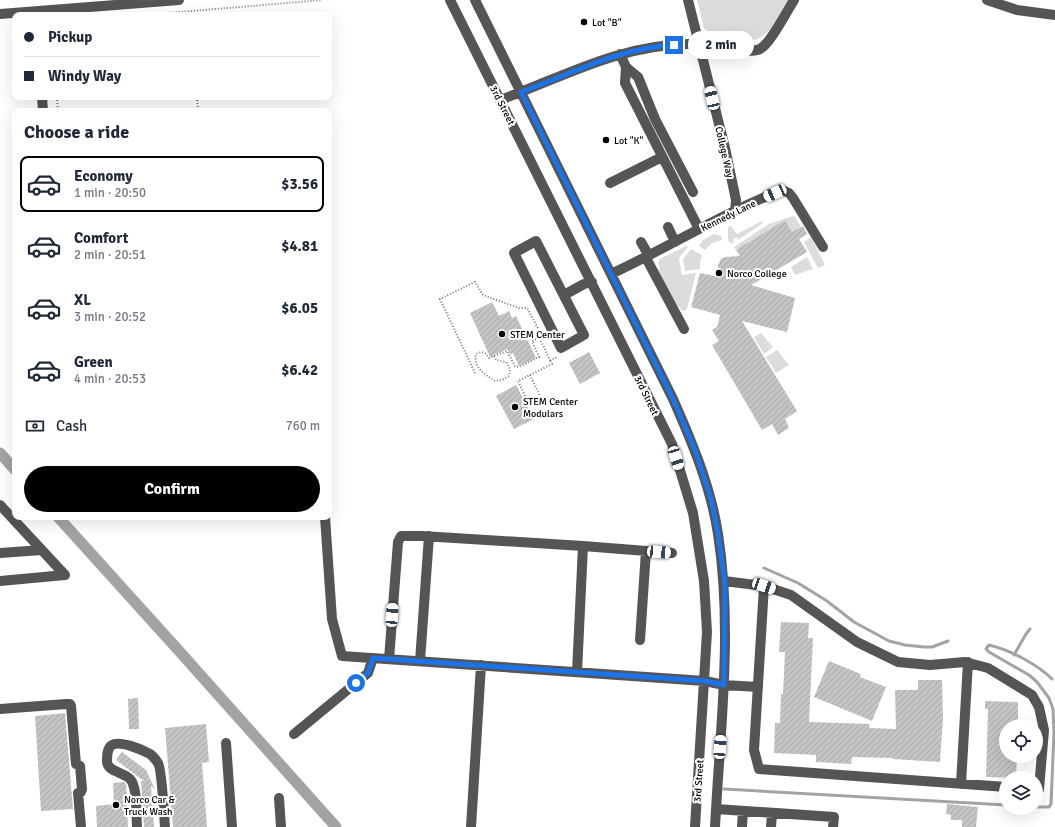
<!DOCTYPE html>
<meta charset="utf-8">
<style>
:root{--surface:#fff;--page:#f2f2f3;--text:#1f2937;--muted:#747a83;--line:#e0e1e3;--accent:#000}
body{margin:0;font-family:Signika,sans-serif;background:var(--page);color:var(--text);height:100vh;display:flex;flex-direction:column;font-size:15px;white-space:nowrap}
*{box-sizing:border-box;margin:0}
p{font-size:13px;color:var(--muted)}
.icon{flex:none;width:22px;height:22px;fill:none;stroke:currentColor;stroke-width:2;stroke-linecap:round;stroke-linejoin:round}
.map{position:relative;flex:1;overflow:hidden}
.sheet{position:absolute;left:12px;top:108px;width:320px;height:412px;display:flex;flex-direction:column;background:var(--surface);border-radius:8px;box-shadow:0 4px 16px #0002}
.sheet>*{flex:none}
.hud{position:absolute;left:12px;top:12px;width:320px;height:88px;border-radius:8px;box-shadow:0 4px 16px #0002;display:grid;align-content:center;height:88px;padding:0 12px;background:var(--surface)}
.buttons{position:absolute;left:999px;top:719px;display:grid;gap:8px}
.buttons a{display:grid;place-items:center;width:44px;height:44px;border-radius:50%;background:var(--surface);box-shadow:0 4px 16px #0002;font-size:20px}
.end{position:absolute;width:18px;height:18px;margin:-9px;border:5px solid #1a73e8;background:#fff;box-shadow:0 0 0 2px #fff}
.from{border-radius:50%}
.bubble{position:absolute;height:28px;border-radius:14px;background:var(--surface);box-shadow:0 4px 16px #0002;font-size:13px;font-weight:700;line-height:28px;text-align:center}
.car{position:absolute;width:12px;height:24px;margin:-12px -6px;border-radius:5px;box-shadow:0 0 3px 1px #0007;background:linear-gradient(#fff 24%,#345 0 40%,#fff 0 76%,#345 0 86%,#fff 0)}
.hud b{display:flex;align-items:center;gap:14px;height:38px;font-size:15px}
.hud b+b{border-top:1px solid var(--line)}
.hud i{width:10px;height:10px;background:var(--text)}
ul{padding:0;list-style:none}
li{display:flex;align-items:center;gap:12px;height:56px;margin:0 8px 6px;padding:0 4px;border:2px solid transparent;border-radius:8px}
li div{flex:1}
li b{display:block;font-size:15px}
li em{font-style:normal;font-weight:700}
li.active{border-color:var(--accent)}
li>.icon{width:36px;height:36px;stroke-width:1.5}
h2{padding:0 12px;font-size:18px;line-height:48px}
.pay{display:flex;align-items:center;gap:10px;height:44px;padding:0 12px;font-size:15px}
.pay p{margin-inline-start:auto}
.primary-button{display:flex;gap:8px;margin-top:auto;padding:8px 12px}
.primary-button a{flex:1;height:46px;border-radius:24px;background:var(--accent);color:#fff;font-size:16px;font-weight:700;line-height:46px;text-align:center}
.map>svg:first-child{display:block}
.green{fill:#dcdcdc}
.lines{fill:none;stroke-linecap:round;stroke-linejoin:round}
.stream{stroke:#a3a3a3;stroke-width:3}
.canal{stroke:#a3a3a3;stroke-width:11}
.building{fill:url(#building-hatch)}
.path{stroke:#777;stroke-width:2;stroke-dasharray:1 2;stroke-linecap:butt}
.minor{stroke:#555;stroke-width:10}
.route{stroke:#1a73e8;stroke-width:5}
.poi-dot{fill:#000;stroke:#fff;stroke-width:1.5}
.labels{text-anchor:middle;stroke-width:4;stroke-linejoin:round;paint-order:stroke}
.poi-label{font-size:10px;fill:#000;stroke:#fff;text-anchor:start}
.street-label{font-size:10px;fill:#000;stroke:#fff}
</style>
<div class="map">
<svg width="1055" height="827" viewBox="0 0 1055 827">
<defs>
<pattern id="building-hatch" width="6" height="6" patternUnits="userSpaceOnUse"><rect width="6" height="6" fill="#c4c4c4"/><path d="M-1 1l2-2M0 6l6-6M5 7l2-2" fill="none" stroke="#a7a7a7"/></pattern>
</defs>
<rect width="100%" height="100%" fill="#fff"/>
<!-- green -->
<path class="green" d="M697,0H788C777,20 767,45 739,41C731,39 720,35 711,37V34L704,28Z
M793,216L795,217L801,227L792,232L785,220L736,250L734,247L769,224Z
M762,221L763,223L738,240L737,237L733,239L734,242L732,244L728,241V227L731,226L737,234Z
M714,234L721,236L722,240L712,243L705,250L699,246L703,240Z
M811,237L825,265L818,268L804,242Z
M686,246L688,247L679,258L682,275L696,273L687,309L684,311C674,307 663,279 658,269L660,268L658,263L660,259Z
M691,249L702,255L700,263V269L685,271L683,259Z
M807,257L813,269L795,275L791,267Z
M761,333L773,347L764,354L754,337Z
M777,350L789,365L776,373L766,357Z"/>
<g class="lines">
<!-- stream -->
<path class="stream" d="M764,568L798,583L827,601L854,622L889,641L905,645L924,647H932L948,641
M1014,655L1026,634L1030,629
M724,789L1006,805
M1036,807H1049L1051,804L1054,733L1053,709L1049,698L1037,682L1029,675L989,652L986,649L989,645C1010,650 1037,664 1052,679"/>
<!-- canal -->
<path class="canal" d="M0,453L15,470
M58,517L180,652L336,827"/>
</g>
<!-- building -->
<path class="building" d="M785,220L792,232L803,226L807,234L799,239L807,252L751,285L795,298L787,332L742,321L797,411L785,419L789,428L778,435L772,424L762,430L712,345L719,341L712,330L717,327L720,315L691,307L700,273L719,277L718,265L721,259L725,257L740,256L736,250Z
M492,302L499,316L509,311L512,318L516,316L536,358L519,366L513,353L510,354L507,349L490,357L470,313Z
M589,352L600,373L580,384L569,363Z
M516,385L534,419L514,429L496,396Z
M781,622L809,623L808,638H813L809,722L870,724L869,728L896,729L895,690H918V680H942L943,718L940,762L893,759V758L852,757L851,764L816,762V755L774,753L775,723H780L781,694H783L785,652H779Z
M829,661L861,674L860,677L886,687L872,721L814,697Z
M138,698L139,729H129L128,699Z
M985,701L1018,702V726H1006V756H1017L1016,778L986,777L988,709H985Z
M65,713L73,809L41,811L35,716Z
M206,724L209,762L202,763L207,827H173L165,728Z
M122,752L146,770L155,789L151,786L154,827H144L141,781H144L116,760Z
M124,782L126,784L128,827H97L96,806L114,804L113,783Z
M947,804L978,807L976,827H962V820H951V815L946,814Z"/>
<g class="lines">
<!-- path -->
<path class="path" d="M143,15L322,0
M57,97L58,111
M197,97L198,111
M494,356L496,360L506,362L510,369L509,376L502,380L495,381C485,374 473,368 476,354L481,352L485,353L489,358L507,351L515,366L519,367L539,357L532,341L539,338
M475,373L440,299L475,282L483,295L519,308H527L540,332L539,337L550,360L558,357
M530,375L541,398L529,404L518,381L552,364L550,360"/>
<!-- minor -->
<path class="minor" d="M450,0L672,444L693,513L704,581L707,632L695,827
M475,0L673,399C692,442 711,487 718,534C733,630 720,730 715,827
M688,0L725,148L736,200L735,211
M987,0L1017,10L1055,15
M0,14L179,0
M620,54L626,67L625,83L699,229
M626,67L638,77L655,119L693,192
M42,97L43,111
M500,100C563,77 619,45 688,44C704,44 749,55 760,49C770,44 787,11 794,0
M610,183L662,157
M668,227L675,242
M536,241L584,335L561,348L514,253Z
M641,242L649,256
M646,258L684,329
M611,274C669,247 723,213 782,190L789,193L793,198L823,247
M564,295L584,284L592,282
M0,505L65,575L0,581
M325,517L332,619L342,656L705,681L724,685L758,687
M0,553L42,550
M724,581L764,586L791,595L857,642L898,662L930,665L965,662L988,668L1032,695L1039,707L1044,730L1039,789H1036
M764,586L754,750L759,769L1006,787
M640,640L646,551
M389,659L398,542L401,536H422L583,546
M420,661L429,536
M577,672L583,546L672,553
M0,709L66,704H70L71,706L76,764L80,766L82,789L81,792L78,793L81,827
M294,734L368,673L373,658
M226,743L232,827
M961,784L968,662
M279,798L281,827
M716,809L834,817L833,827
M137,827C136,816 138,787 130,779C124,772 108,772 107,762C107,756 107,748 112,745C120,740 143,750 150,754C153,756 156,760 158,763C162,769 164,816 165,827
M471,827L481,665
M742,827L743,811
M771,827L772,813"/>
</g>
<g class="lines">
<!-- route -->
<path class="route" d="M356,683L368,673L373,658L705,681L724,685L725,584L718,533L711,499L695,450L673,399L521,92C572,74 618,48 674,45"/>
</g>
<!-- markers -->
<g class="poi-dot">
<circle cx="584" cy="22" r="4"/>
<circle cx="606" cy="140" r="4"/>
<circle cx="719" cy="273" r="4"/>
<circle cx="502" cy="334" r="4"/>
<circle cx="515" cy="407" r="4"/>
<circle cx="116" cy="805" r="4"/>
</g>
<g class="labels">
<!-- poi labels -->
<g class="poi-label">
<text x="592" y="26">Lot "B"</text>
<text x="614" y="144">Lot "K"</text>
<text x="727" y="277">Norco College</text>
<text x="510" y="338">STEM Center</text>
<text x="523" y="405">STEM Center<tspan x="523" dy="12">Modulars</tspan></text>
<text x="124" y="803">Norco Car &amp;<tspan x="124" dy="12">Truck Wash</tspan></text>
</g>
<!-- street labels -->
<g class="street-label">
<text transform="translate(503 105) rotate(63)" y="4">3rd Street</text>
<text transform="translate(725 152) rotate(77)" y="4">College Way</text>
<text transform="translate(728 215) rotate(-26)" y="4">Kennedy Lane</text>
<text transform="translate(647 395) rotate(64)" y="4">3rd Street</text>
<text transform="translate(698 781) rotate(-86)" y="4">3rd Street</text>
</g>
</g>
</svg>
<div class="buttons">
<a><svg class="icon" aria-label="locate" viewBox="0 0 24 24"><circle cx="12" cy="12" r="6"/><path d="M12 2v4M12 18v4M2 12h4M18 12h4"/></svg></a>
<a><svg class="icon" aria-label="layers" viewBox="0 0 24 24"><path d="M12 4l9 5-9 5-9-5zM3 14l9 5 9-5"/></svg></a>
</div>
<i class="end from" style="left:356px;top:683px"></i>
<i class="end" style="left:674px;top:45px"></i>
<div class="bubble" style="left:688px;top:31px;width:66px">2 min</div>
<i class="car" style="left:712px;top:98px;rotate:347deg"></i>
<i class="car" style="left:775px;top:193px;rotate:246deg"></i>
<i class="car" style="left:676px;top:458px;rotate:163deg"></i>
<i class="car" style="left:659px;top:552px;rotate:94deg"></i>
<i class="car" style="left:764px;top:586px;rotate:108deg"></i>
<i class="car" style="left:392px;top:615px;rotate:4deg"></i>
<i class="car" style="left:720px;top:747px;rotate:4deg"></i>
<div class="hud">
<b><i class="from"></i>Pickup</b>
<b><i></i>Windy Way</b>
</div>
<section class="sheet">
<h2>Choose a ride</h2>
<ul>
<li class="active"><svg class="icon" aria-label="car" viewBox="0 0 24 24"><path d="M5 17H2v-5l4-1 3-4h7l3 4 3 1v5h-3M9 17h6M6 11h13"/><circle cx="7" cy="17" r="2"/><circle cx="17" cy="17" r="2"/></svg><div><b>Economy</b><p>1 min · 20:50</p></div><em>$3.56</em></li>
<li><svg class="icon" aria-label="car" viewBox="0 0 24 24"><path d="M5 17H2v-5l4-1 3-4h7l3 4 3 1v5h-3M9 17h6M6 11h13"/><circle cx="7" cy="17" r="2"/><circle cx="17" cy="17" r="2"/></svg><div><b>Comfort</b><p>2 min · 20:51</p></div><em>$4.81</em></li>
<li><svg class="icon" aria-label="car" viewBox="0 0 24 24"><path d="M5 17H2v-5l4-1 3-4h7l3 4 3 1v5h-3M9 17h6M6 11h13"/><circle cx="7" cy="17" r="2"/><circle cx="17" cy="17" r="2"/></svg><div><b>XL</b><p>3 min · 20:52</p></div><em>$6.05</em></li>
<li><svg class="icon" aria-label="car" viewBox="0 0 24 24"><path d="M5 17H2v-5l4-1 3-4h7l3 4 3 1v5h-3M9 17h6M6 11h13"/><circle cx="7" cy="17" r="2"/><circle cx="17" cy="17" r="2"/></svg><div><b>Green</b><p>4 min · 20:53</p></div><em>$6.42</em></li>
</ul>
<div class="pay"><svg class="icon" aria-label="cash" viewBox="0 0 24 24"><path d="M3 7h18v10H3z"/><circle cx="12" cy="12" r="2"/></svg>Cash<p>760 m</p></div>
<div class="primary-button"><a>Confirm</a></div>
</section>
</div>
